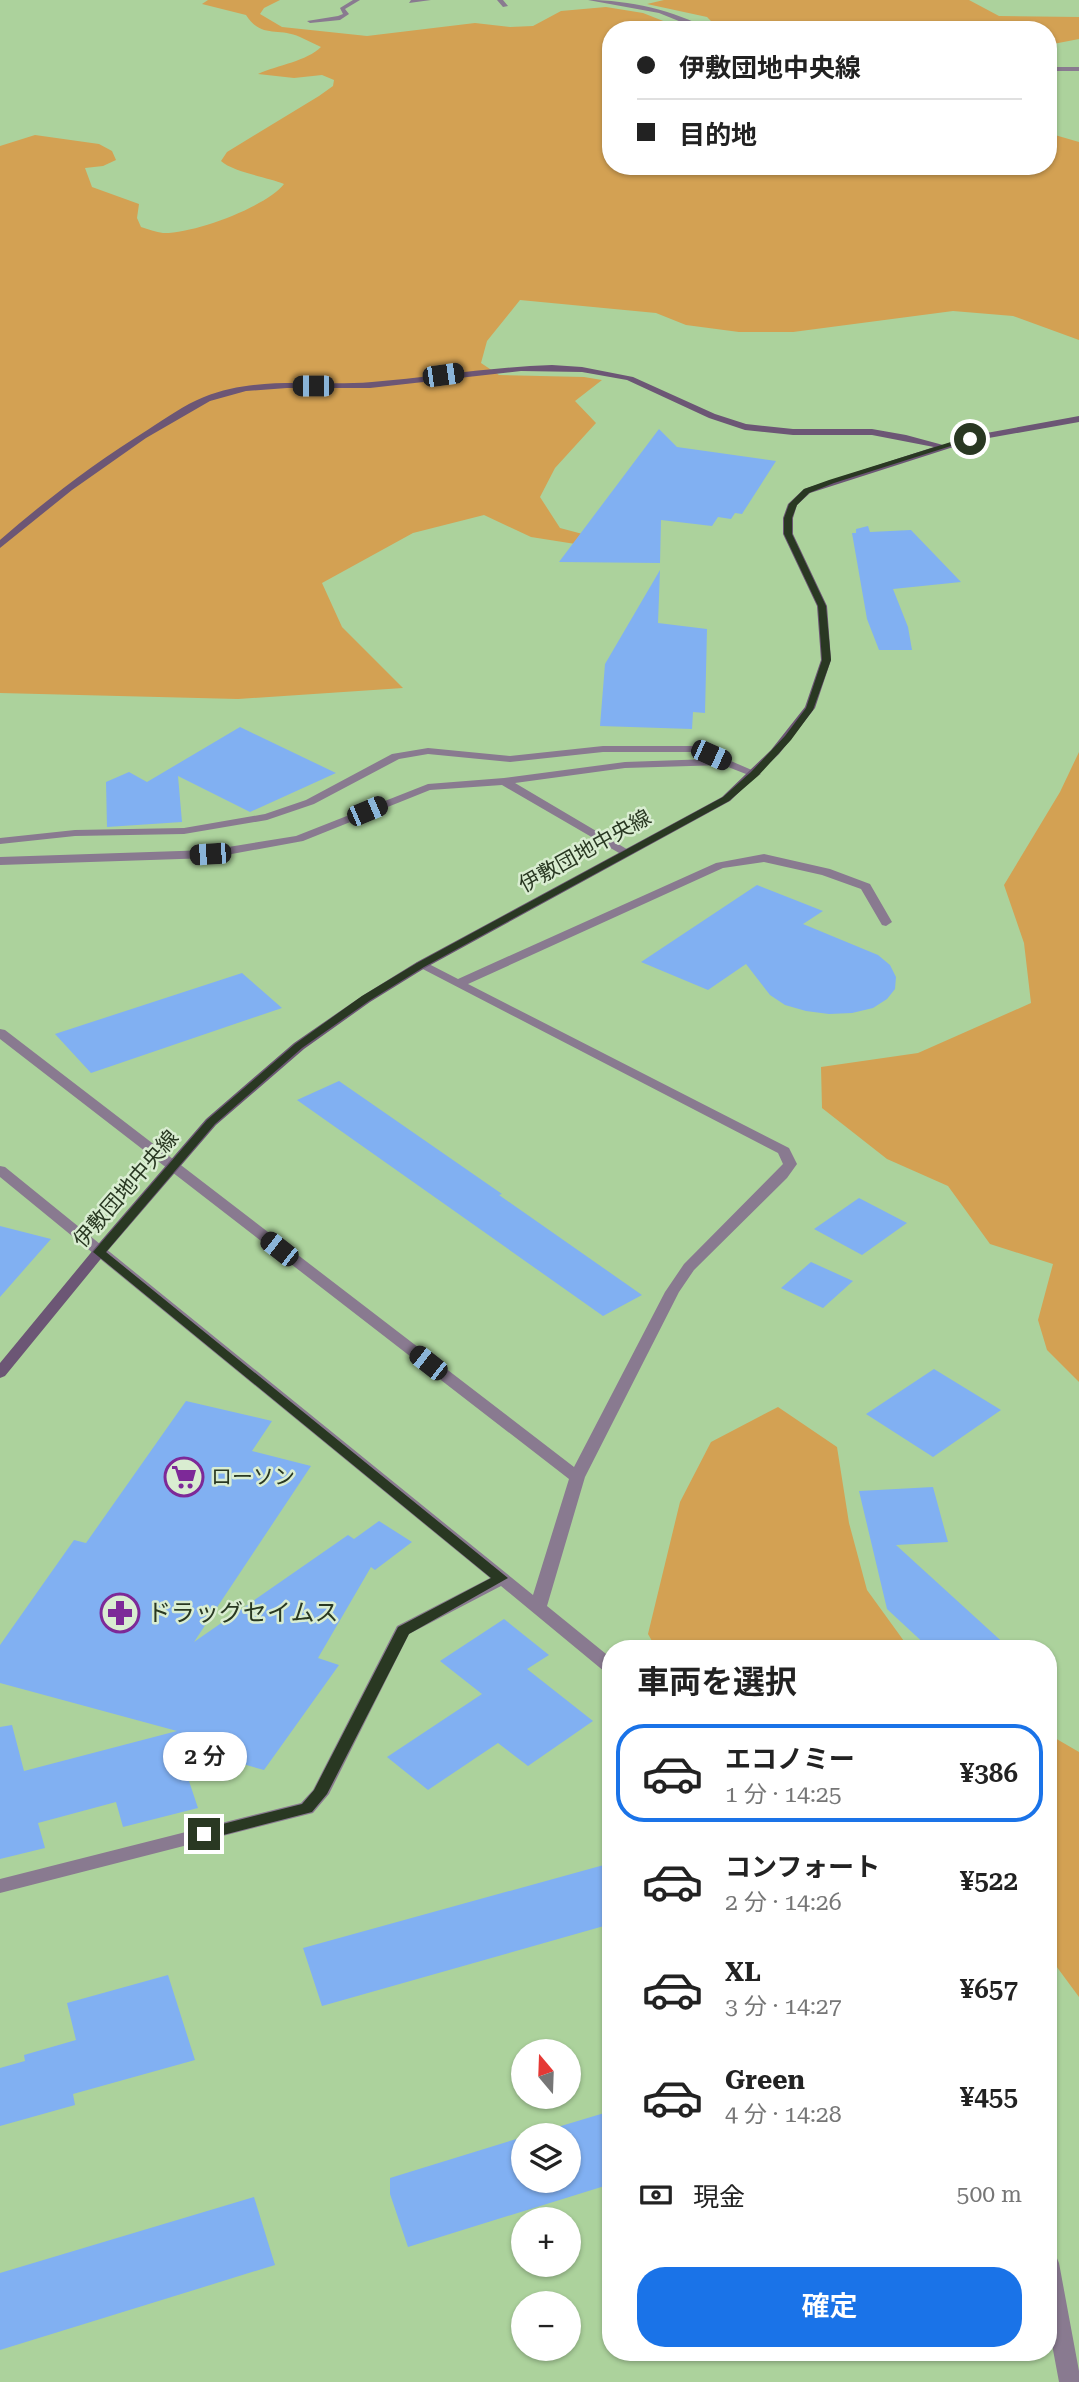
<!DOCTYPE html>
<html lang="ja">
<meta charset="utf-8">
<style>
:root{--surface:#fff;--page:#f2f2f2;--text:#222;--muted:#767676;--line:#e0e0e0;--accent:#1a73e8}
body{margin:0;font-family:"Roboto Serif","Noto Sans JP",serif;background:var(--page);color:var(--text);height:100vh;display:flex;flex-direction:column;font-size:26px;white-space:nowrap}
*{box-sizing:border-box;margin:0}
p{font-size:23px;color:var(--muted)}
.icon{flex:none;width:38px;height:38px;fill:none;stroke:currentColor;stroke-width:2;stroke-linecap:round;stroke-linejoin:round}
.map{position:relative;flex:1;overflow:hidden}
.drawer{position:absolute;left:602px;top:1640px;width:455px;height:721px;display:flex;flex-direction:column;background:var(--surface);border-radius:28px;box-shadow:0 2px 5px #0004}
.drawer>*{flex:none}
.guide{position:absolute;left:602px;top:21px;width:455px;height:154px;border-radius:28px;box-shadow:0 2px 5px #0004;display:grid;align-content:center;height:154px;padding:0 35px;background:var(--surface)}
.needle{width:46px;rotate:341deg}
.controls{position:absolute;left:511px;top:2039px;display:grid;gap:14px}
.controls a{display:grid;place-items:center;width:70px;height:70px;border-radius:50%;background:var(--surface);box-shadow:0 2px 5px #0004;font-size:35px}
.end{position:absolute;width:32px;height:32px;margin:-16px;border:9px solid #293822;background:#fff;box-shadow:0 0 0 4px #fff}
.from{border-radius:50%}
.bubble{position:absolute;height:49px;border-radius:24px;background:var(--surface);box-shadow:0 2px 5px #0004;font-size:23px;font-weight:600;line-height:49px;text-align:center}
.car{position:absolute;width:21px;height:42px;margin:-21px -10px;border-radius:9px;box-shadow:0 0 5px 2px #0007;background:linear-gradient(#222 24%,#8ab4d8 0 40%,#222 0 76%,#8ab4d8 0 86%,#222 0)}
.guide b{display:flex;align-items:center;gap:24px;height:66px;font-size:26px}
.guide b+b{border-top:2px solid var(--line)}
.guide i{width:18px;height:18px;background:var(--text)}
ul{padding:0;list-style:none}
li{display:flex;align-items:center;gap:21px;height:98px;margin:0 14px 10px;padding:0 21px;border:4px solid transparent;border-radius:28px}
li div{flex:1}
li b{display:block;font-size:26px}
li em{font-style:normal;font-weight:600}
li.selected{border-color:var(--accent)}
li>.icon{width:63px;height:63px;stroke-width:1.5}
h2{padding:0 35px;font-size:32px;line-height:84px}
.pay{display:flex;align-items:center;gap:18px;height:77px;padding:0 35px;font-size:26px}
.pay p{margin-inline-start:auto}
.action{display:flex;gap:14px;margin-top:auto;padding:14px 35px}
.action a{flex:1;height:80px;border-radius:28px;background:var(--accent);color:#fff;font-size:28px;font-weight:600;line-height:80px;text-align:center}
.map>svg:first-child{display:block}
.green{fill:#d3a153}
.building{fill:#81b0f2}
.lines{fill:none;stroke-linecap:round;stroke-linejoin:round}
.street{fill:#897a90;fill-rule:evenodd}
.secondary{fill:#6c5675;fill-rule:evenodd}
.route{fill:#293822}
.labels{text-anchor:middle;stroke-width:5;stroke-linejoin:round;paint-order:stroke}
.street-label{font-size:21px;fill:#293822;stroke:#d9edd1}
.poi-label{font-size:21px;fill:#293822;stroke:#d9edd1;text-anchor:start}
.near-poi-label{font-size:24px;fill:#293822;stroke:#d9edd1;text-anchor:start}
</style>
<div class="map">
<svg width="1079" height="2382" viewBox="0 0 1079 2382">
<rect width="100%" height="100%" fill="#acd29c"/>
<!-- green -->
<path class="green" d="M208,0H280L264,8L260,14L282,27L367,36L475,23L510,27L533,26L561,11L606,7L643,13L681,28L684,30H611V166H1048V133L1079,142V340L1013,316L953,311L793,332H739L686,325L656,313L520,300L487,341L481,363L499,375L584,377L602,380L575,401L596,423L555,468L540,497L560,528L590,536L588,546L531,537L484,515L413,533L322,583L342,627L403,688L238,699L0,693V146L35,135L99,144L112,151L116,160L103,166L85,168L92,187L139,204L137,218L141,227C148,229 156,232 163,233C193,234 266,207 284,184C267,177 233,172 221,161L227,152L319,96L333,86L334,80L322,75L294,78L258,74C278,65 307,61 321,47C314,44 307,40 300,37C278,27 261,39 246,15L202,4Z
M664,0H969L999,16L1079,17V39L1048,45V30H905L818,25L720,30L707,17L647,4Z
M1079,752V1382L1047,1350L1038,1320L1053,1264L990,1244L948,1186L887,1159L822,1108L821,1067L918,1053L1031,1003L1024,943L1004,885L1060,792Z
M778,1407L837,1447L849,1523L867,1590L909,1648H656L648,1634L680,1502L711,1442Z
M1048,1734L1079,1752V1997L1048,1955Z"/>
<!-- building -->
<path class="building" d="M659,429L677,447L776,461L742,514L735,513L731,519L718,517L712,526L661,520L660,563L559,562Z
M868,526L870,532L911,530L961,582L893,589L908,627L912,650H879L867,619L852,533H856V529Z
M660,570L658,623L707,629L705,713L693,712L692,729L600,726L605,664Z
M240,727L336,773L250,812L178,776L182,822L107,827L106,782L129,772L147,782Z
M757,885L823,911L803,924L878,955L890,965L896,977L895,989L887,999L873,1008L852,1013L829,1014L806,1011L785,1005L770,995L746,964L708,990L641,962Z
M242,973L282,1008L91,1073L55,1034Z
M339,1081L502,1194L499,1195L642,1295L603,1316L297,1100Z
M859,1198L907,1223L862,1255L814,1229Z
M0,1226L51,1239L0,1297Z
M811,1262L853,1281L823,1308L781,1288Z
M934,1369L1001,1410L933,1457L866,1414Z
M186,1401L272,1421L252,1451L311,1466L194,1642L348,1535L354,1539L379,1521L412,1542L375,1570L371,1567L318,1658L339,1665L264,1770L177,1745L198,1808L123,1827L116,1802L38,1823L45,1848L0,1859V1727L12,1725L24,1771L177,1731L0,1683V1645L74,1540L86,1543Z
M933,1487L948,1542L896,1545L1009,1648H929L887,1609L859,1491Z
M504,1619L549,1655L527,1669L593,1721L528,1766L498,1743L428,1790L387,1757L482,1694L440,1661Z
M611,1863V1924L322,2006L303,1948Z
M168,1975L195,2060L73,2094L75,2105L0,2126V2068L25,2061L24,2055L76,2040L67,2003Z
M611,2111V2184L408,2247L390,2194V2178L523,2137V2180H569V2135H531Z
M254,2197L275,2265L0,2350V2273Z"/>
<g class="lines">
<!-- street -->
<path class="street" d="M353,0H360L345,9L349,14L340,20L310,23L307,21L338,16L343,14L340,8Z
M411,0H431L409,3Z
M497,0H503L508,6L503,7Z
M588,0C629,0 674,10 710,30H701L659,13Z
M1048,67H1079V71H1048Z
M603,746H696L761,774L755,777L751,776L723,765L625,768L515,783L630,851V855L626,857L502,785L430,790L303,841L210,858L0,865V857L210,850L296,836L428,784L504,778L625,762L710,759L694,752H603L510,762L428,754L399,759L314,804L267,820L184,834L75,836L0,844V838L75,830L184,828L265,814L306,800L392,754L428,748L510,756Z
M764,854L830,869L870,884L892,922L886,926L882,925L861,889L822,875L764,862L723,868L468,984L789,1148L797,1164L787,1178L694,1270L679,1292L585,1477L547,1606L611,1658V1674L605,1672L501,1586L409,1634L329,1794L313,1813L0,1893V1879L301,1803L313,1790L397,1626L490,1578L0,1177V1166L5,1167L533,1595L569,1479L0,1039V1029L5,1030L574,1467L665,1292L684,1264L783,1164L778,1153L415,965L417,962H425L458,979L716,863Z
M1048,2254L1056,2256L1059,2263L1079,2371V2382H1059L1048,2323Z"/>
<!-- secondary -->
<path class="secondary" d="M552,365L582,367L633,377L715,414L746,424L793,429H872L906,435L943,445L970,436L1079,416V422L972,441L810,493L797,505L793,518V534L827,606L831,660L815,708L779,754L730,801L425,968L370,1002L304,1049L216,1125L104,1255L5,1376L0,1378V1363L94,1249L206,1119L294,1043L362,996L417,962L722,797L771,750L805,707L821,660L817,606L783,534V518L788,504L804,489L934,447L872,435H793L745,430L709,418L627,380L582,372L521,371L370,388H287L246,391L210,401L146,438L72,490L0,548V540C47,499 96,462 149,429C166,418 184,405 204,397C258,375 316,387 372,382C432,377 491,367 552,365Z"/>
</g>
<!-- route -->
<path class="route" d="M967,437L973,439L834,483L809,493L797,505L792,518V534L826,606L831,660L813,710L791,740L758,776L729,801L424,967L369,1001L302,1048L215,1124L106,1252L508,1578L409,1634L327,1794L312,1812L204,1840L199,1838L197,1834L199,1830L302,1804L314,1790L398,1627L491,1578L93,1252L207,1120L295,1044L362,996L417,963L723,797L751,772L785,736L806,708L822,660L818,606L784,534V518L789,504L804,489L829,480Z"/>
<!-- icons -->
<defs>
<symbol id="supermarket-ring" viewBox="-11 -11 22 22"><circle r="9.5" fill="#d9edd1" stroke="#7d2998" stroke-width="1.5"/><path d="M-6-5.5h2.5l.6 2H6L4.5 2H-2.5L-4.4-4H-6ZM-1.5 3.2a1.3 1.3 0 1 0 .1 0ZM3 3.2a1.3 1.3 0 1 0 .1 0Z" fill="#7d2998"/></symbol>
<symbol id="pharmacy-ring" viewBox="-11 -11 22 22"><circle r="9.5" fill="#d9edd1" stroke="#7d2998" stroke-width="1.5"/><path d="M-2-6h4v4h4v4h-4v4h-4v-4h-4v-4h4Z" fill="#7d2998"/></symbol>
</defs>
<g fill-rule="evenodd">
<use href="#supermarket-ring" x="162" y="1455" width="44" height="44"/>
<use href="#pharmacy-ring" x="98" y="1591" width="44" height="44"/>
</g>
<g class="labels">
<!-- street labels -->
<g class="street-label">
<text transform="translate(585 851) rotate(-29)" y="7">伊敷団地中央線</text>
<text transform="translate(126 1189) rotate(-49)" y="7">伊敷団地中央線</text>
</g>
<!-- poi labels -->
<g class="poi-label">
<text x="211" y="1484">ローソン</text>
</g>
<!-- near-poi labels -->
<g class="near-poi-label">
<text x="147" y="1621">ドラッグセイムス</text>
</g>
</g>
</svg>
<div class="controls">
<a><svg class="needle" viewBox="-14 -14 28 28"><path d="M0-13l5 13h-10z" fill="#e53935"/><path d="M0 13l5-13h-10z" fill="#767676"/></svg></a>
<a><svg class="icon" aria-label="layers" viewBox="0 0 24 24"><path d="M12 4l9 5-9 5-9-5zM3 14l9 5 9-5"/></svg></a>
<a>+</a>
<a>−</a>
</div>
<i class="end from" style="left:970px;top:439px"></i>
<i class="end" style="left:204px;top:1834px"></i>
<div class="bubble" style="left:163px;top:1732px;width:84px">2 分</div>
<i class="car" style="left:443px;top:375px;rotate:82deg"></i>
<i class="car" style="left:313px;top:386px;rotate:270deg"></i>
<i class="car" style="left:711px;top:755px;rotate:114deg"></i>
<i class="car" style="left:367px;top:811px;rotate:67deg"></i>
<i class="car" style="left:210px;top:854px;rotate:266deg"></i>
<i class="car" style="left:279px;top:1249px;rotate:308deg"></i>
<i class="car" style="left:428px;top:1363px;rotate:308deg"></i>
<div class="guide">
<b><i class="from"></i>伊敷団地中央線</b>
<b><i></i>目的地</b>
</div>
<section class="drawer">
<h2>車両を選択</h2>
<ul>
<li class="selected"><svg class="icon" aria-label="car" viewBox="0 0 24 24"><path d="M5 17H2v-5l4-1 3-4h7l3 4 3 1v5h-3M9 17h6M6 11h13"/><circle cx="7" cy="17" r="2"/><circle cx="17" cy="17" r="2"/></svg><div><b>エコノミー</b><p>1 分 · 14:25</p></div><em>¥386</em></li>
<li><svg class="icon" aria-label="car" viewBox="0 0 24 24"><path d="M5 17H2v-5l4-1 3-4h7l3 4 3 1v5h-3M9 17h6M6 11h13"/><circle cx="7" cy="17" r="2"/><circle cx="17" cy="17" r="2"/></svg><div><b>コンフォート</b><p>2 分 · 14:26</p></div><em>¥522</em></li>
<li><svg class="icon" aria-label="car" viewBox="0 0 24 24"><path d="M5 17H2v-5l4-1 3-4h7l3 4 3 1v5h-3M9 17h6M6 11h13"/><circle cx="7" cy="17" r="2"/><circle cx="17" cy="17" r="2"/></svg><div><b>XL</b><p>3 分 · 14:27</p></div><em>¥657</em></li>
<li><svg class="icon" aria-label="car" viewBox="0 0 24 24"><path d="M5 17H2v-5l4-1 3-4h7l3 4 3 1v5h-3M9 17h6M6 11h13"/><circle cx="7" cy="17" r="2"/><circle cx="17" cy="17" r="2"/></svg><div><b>Green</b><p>4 分 · 14:28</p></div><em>¥455</em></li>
</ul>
<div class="pay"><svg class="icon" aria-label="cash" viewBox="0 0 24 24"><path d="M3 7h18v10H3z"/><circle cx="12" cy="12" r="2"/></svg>現金<p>500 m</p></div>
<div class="action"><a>確定</a></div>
</section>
</div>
